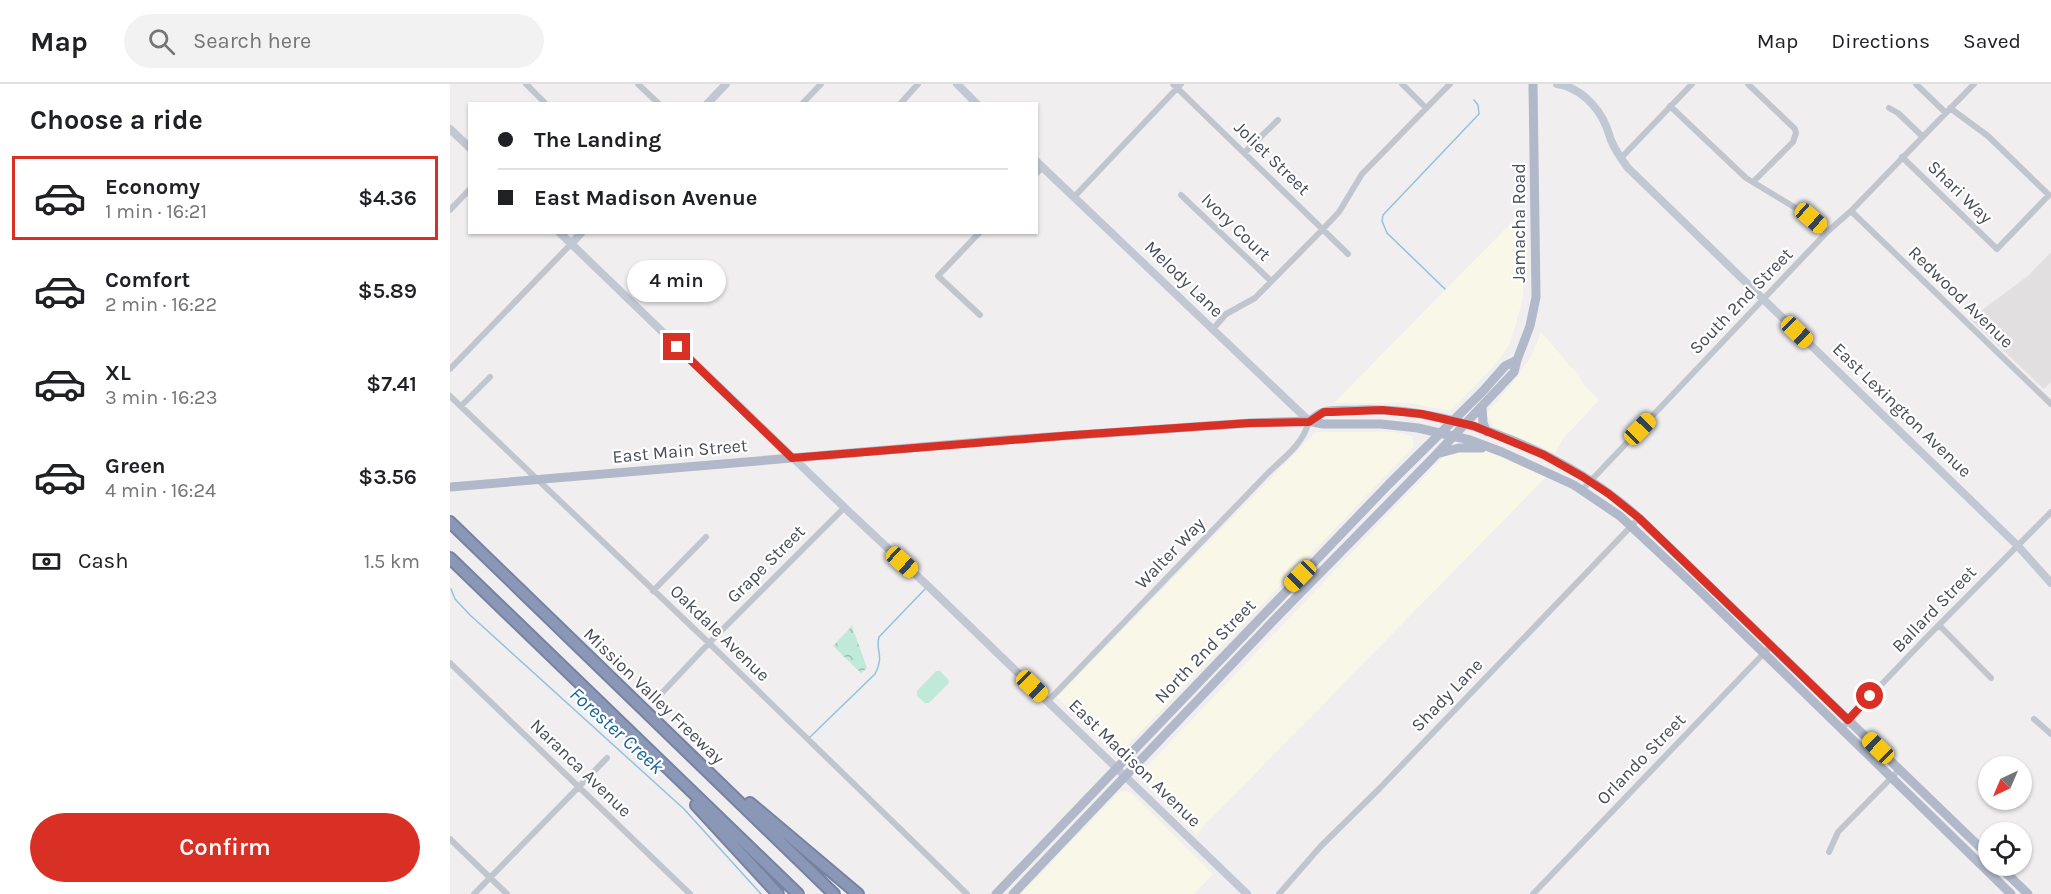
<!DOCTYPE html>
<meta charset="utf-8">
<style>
:root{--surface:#fff;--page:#f2f2f2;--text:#202124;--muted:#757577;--line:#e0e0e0;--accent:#d93025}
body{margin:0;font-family:Karla,sans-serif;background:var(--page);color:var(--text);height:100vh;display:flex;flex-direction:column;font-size:22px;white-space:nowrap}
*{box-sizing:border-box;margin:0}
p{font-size:20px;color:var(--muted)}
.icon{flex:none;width:33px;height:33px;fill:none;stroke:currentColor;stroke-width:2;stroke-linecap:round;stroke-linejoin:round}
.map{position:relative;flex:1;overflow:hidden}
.drawer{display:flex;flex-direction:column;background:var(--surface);width:450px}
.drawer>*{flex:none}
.hud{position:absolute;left:18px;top:18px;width:570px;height:132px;border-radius:0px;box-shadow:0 2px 4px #0004;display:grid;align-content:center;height:132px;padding:0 30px;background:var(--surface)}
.needle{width:39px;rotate:224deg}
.fabs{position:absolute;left:1528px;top:672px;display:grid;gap:12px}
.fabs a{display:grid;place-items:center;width:54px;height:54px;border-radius:50%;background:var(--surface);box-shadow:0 2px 4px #0004;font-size:30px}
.end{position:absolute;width:27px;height:27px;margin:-14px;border:8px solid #d93025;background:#fff;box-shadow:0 0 0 3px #fff}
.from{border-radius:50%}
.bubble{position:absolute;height:42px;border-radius:21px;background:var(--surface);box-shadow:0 2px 4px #0004;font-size:20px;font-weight:600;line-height:42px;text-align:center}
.car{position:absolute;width:18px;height:36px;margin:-18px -9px;border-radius:8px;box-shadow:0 0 4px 2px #0007;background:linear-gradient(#f5c518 24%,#345 0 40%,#f5c518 0 76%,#345 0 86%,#f5c518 0)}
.hud b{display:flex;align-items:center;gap:21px;height:57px;font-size:22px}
.hud b+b{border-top:2px solid var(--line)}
.hud i{width:15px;height:15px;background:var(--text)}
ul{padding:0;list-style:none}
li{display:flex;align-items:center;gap:18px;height:84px;margin:0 12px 9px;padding:0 18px;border:3px solid transparent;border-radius:0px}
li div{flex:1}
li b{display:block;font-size:22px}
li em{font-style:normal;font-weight:600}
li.active{border-color:var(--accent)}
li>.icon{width:54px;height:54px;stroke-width:1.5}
h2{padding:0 30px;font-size:27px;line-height:72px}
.pay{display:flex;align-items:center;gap:15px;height:66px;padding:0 30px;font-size:22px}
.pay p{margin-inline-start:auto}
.action{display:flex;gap:12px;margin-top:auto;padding:12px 30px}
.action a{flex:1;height:69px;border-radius:36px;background:var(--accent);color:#fff;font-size:24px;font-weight:600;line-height:69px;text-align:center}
header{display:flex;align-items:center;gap:36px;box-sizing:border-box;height:84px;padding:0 30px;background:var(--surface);border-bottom:2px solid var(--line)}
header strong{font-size:28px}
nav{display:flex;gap:33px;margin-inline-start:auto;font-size:21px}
.search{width:420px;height:54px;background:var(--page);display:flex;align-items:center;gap:15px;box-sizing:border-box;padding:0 21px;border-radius:33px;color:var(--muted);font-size:22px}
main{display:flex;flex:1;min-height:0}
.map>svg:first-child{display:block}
.commercial{fill:#f9f8e8}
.education{fill:#e1dfdf}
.park{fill:url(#park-crowns)}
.garden{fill:#c1e9d9}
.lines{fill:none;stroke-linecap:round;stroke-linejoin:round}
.stream{stroke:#93c1e1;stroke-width:1.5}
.highway-casing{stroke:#7682a3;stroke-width:14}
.street{stroke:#c0c5ce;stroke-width:6}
.secondary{stroke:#c2c7d4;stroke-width:8}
.primary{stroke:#b0b8c9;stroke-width:9}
.highway{stroke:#8b97b7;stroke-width:10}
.route{stroke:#d93025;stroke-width:8}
.labels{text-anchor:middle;stroke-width:4.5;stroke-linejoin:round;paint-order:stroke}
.street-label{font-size:18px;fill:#484d59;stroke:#fff}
.water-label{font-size:20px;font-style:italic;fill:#1d6497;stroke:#fff}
</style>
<header>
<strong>Map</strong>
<div class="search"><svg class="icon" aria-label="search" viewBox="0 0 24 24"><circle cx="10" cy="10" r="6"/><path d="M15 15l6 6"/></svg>Search here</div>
<nav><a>Map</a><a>Directions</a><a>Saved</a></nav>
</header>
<main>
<section class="drawer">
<h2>Choose a ride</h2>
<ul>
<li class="active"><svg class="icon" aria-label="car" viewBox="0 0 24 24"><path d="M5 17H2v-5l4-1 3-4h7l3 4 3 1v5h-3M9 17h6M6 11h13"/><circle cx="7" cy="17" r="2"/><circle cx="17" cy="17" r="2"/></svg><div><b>Economy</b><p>1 min · 16:21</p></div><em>$4.36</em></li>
<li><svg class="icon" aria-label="car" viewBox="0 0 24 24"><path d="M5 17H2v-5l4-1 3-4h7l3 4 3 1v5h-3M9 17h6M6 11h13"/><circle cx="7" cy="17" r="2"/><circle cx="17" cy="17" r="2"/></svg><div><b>Comfort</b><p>2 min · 16:22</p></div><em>$5.89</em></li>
<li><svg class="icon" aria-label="car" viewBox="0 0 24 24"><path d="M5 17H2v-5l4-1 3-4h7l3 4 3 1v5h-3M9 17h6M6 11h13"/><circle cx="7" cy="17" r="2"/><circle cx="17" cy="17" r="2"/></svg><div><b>XL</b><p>3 min · 16:23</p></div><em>$7.41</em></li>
<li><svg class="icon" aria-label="car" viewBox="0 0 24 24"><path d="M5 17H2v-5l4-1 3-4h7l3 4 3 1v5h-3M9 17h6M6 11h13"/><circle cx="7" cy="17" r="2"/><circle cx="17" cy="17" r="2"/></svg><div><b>Green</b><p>4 min · 16:24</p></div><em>$3.56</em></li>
</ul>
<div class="pay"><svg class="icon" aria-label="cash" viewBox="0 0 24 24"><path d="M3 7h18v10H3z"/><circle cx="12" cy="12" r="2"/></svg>Cash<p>1.5 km</p></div>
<div class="action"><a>Confirm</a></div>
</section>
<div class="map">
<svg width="1601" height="810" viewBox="0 0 1601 810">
<defs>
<pattern id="park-crowns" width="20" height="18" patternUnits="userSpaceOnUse" patternTransform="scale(1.5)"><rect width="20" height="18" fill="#c1e9d9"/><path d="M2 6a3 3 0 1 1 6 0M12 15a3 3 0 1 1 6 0" fill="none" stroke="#9fbfb3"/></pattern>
</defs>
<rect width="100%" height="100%" fill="#f0eeee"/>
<!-- commercial -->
<path class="commercial" d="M1076,131L1073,213L1065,244L1058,263L1042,284L1000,327L960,319H884L1068,132Z
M1091,248L1129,292L1133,300L1149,316L1113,355L1105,369L1044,343L1038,334V328L1065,296L1081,273Z
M866,348H945L962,352L964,362L667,672L607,613Z
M1025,362L1096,393L746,750L688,692L1003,363Z
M674,707L680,708L763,790L744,810H571L668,709Z"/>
<!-- education -->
<path class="education" d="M1601,168V298L1594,305L1520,235L1578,192Z"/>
<!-- park -->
<path class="park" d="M402,542L417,584L411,589L383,562Z"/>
<!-- garden -->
<path class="garden" d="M486,587H490L498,595L499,599L479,619H475L467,612V607Z"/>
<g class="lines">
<!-- stream -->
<path class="stream" d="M995,205L937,149L932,137L933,131L1029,30L1028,21L1024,16
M1,505L5,515L20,531L234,725L311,810
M359,654L425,590C435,570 425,568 429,553L476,504"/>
<defs>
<path id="highway" d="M0,438L384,810
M0,474L348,810
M300,719L408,810
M246,721L328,810"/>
</defs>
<!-- highway casing -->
<use href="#highway" class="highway-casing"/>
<!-- street -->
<path class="street" d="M76,0L96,20
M188,0L209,20
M723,0L898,170
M952,0L976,24
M1298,0L1345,45L1346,49L1343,58L1303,98
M1466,0L1496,29
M352,20L371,0
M450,20L468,0
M1220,22L1296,94L1354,129L1377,148
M1439,24L1448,29L1473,53
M795,68L828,36
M1452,73L1547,165L1599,111L1538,52L1500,24
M1171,74L1242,0
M586,90L593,83
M731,111L821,197
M624,113L731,0
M0,126L20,105
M1401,127L1601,320
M530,231L488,192L530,148
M763,245L776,230L805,214L873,145L889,128L912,90L1000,0
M0,285L121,160
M0,312L259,559L517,810
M11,322L40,293
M1132,406L1377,148L1401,127L1524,0
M203,507L256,453
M1489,541L1541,594
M0,579L240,810
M210,611L259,559L394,424
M598,617L819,388C836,372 853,360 859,337
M1584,635L1601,650
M1392,645L1407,626L1475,555L1601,428
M0,755L57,810
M1379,768L1388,748L1450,685
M24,810L157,674
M829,810L871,762L929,705L1189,434
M1083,810L1317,566"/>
<!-- secondary -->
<path class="secondary" d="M507,0L527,20
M1107,0C1129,3 1148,22 1156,42C1158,46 1159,51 1161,56C1165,66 1172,76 1178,84L1568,462L1601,499
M257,20L276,0
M0,45L20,64
M586,77L859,337
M109,148L395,424L478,502L797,810
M121,160L132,148"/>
<!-- primary -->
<path class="primary" d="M1032,323L1033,339L1037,348
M859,337C863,335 869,329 874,328C885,325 900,327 911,326C1006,323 1119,371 1189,434L1539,772
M990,369L1009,364H1032
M0,403L555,356L800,339L859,337L873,340H931L968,344L1020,356L1052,368L1124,401L1170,432L1247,504L1561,810
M1549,782L1578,810
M546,810L939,400L1033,307L1055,282L1067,276
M563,810L824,536L981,376L1064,288L1067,276L1080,242L1086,213L1083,0"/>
<!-- highway -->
<use href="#highway" class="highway"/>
</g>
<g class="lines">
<!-- route -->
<path class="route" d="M227,263L342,374L624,351L800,339L859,338L874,328H882L932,326L972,330L1024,342L1094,371L1133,393L1159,410L1189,434L1398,636L1420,612"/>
</g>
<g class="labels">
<!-- street labels -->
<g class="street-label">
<text transform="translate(822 74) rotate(44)" y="6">Joliet Street</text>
<text transform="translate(1510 108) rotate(44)" y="6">Shari Way</text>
<text transform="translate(1069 139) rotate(-90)" y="6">Jamacha Road</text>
<text transform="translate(786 143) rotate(44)" y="6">Ivory Court</text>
<text transform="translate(734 195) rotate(44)" y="6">Melody Lane</text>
<text transform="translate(1511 213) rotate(44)" y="6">Redwood Avenue</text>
<text transform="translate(1291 217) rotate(-46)" y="6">South 2nd Street</text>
<text transform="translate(1452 326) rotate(44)" y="6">East Lexington Avenue</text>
<text transform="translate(230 367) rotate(-5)" y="6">East Main Street</text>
<text transform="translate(720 469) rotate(-46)" y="6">Walter Way</text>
<text transform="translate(316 480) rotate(-45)" y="6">Grape Street</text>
<text transform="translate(1484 525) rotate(-46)" y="6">Ballard Street</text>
<text transform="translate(270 549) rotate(44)" y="6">Oakdale Avenue</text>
<text transform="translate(755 567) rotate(-46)" y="6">North 2nd Street</text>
<text transform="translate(997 611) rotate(-46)" y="6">Shady Lane</text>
<text transform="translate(204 612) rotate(44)" y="6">Mission Valley Freeway</text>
<text transform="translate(1191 675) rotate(-46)" y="6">Orlando Street</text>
<text transform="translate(685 679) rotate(44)" y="6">East Madison Avenue</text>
<text transform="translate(131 684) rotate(44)" y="6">Naranca Avenue</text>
</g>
<!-- water labels -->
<g class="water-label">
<text transform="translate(167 646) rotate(42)" y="7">Forester Creek</text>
</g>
</g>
</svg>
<div class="fabs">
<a><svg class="needle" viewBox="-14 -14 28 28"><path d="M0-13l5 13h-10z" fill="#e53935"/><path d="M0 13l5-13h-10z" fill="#757577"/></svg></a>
<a><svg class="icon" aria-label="locate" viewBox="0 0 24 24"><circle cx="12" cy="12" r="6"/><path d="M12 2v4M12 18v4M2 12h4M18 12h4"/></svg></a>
</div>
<i class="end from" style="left:1420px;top:612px"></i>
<i class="end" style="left:227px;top:263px"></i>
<div class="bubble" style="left:177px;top:176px;width:99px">4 min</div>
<i class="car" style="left:1361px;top:134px;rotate:131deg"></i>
<i class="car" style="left:1347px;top:248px;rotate:134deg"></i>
<i class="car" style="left:1190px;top:345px;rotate:44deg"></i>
<i class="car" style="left:452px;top:478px;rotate:132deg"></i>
<i class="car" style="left:850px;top:492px;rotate:225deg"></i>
<i class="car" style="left:582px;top:602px;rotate:134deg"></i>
<i class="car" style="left:1428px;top:664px;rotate:314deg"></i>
<div class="hud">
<b><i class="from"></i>The Landing</b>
<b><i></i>East Madison Avenue</b>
</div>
</div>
</main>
